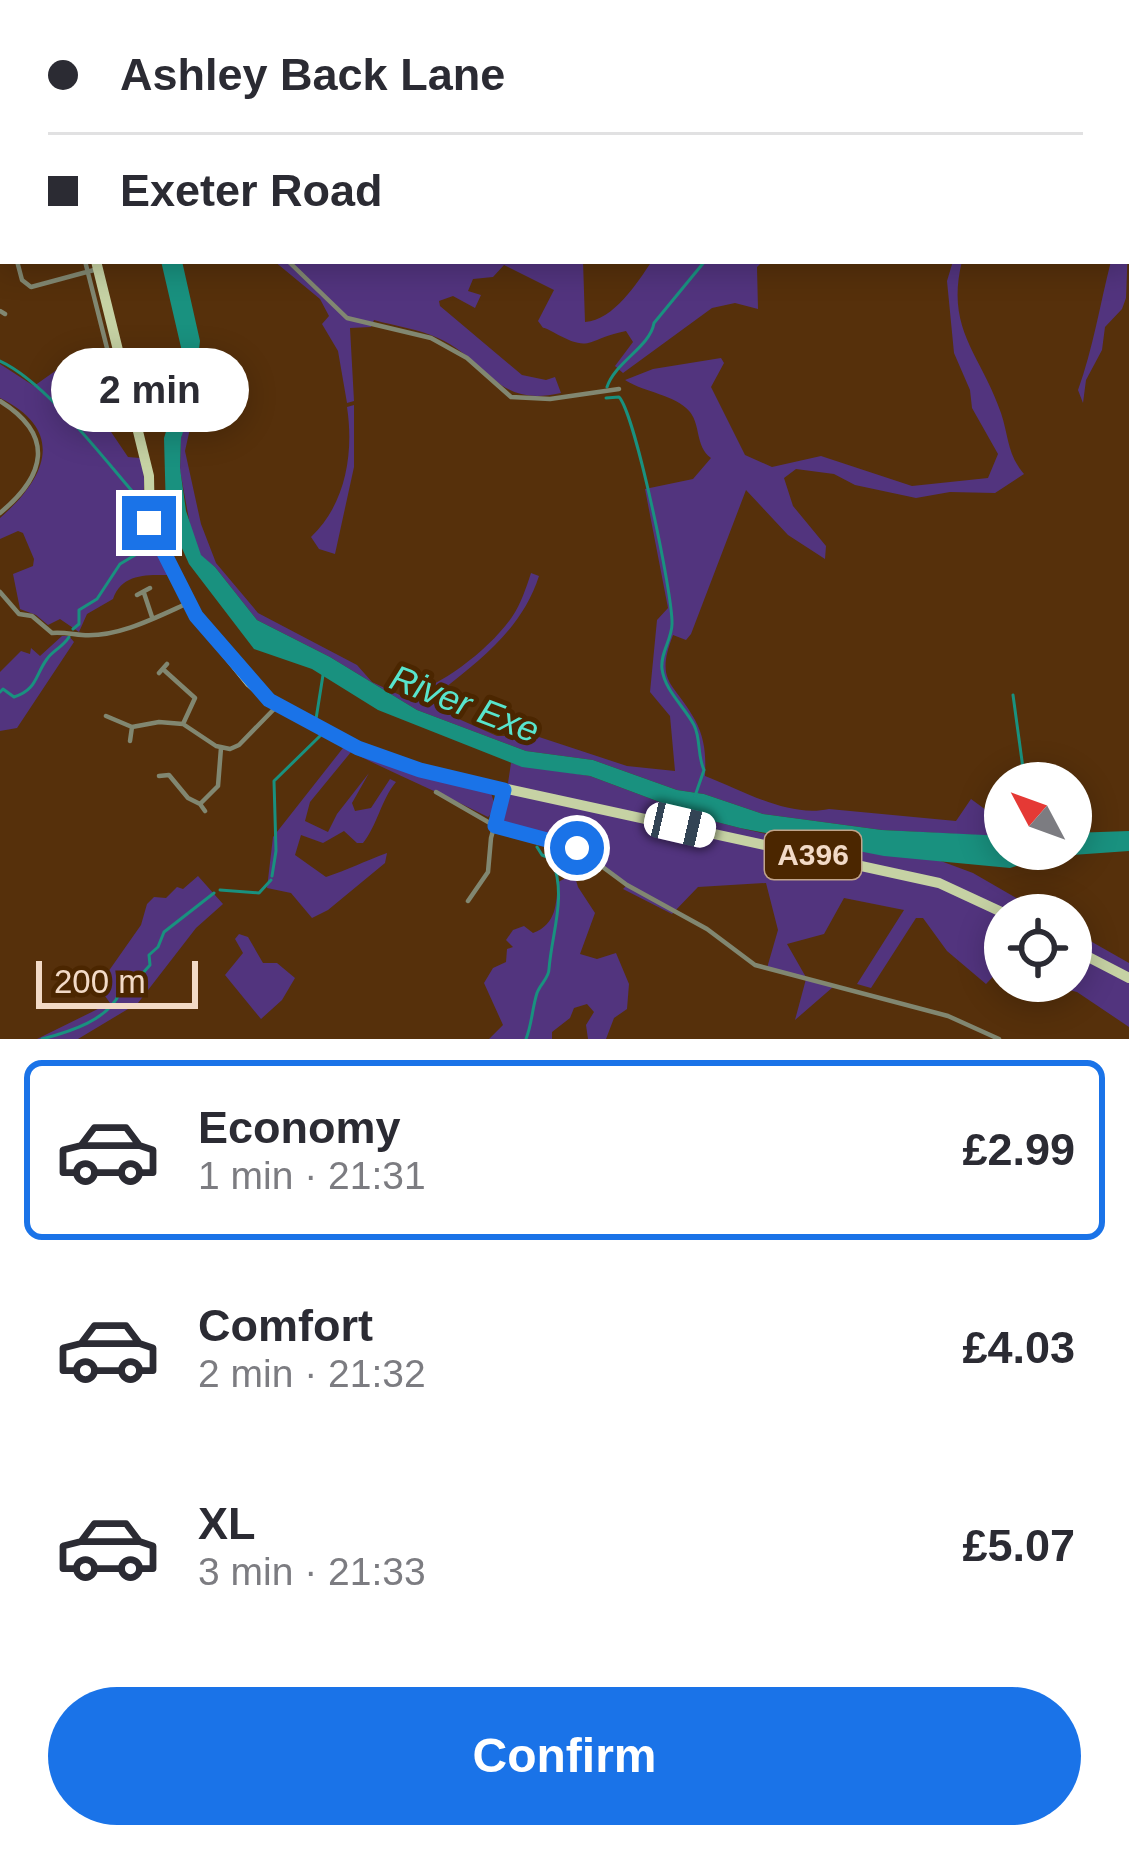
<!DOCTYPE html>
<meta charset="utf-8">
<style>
:root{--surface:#fff;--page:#f2f2f3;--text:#2b2b33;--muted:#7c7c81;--line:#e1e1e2;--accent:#1a73e8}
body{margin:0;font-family:Arial,sans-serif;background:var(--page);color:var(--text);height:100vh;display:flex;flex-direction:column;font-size:45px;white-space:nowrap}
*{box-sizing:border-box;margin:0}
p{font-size:39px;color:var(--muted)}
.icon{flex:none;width:66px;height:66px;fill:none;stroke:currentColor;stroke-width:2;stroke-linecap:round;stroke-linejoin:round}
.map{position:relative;height:1039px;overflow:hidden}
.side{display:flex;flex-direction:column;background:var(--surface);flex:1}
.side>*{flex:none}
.banner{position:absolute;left:0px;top:0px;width:1131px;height:264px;box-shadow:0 6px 30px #0003;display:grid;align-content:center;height:264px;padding:0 48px;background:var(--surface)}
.needle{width:78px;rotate:311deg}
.buttons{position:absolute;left:984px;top:762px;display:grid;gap:24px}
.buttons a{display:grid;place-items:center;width:108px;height:108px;border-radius:50%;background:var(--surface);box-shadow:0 6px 30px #0003;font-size:60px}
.scale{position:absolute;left:36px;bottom:30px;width:162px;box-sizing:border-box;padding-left:12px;border:6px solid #f2dac7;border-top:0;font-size:33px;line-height:42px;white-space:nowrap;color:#f2dac7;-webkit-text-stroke:9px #4b2600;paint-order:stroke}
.end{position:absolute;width:54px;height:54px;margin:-27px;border:15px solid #1a73e8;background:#fff;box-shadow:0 0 0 6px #fff}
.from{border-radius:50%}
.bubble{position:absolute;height:84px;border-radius:42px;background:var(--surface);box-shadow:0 6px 30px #0003;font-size:39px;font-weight:800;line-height:84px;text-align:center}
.car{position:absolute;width:36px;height:72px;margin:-36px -18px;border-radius:15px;box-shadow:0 0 9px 3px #0007;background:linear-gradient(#fff 24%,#345 0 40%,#fff 0 76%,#345 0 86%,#fff 0)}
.banner b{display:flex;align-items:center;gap:42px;height:114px;font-size:45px}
.banner b+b{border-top:3px solid var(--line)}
.banner i{width:30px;height:30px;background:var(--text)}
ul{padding:21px 0 0;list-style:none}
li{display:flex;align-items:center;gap:36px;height:180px;margin:0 24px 18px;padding:0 24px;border:6px solid transparent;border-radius:18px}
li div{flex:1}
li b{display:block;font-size:45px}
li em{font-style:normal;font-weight:800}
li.current{border-color:var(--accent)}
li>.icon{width:108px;height:108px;stroke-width:1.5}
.action{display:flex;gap:24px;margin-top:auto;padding:24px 48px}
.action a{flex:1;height:138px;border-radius:72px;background:var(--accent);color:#fff;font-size:48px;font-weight:800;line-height:138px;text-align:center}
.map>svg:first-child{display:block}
.green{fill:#52347e}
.water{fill:#19917f}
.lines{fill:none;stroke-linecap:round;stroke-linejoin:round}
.stream{stroke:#19917f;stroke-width:3}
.street{stroke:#818771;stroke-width:4.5}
.primary{stroke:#c6d2a4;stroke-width:10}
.route{stroke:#1a73e8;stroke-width:15}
.labels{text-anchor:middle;stroke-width:10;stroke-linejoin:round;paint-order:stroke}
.shield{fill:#4b2600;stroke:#c0a48b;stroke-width:3}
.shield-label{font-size:30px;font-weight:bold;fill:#f2dac7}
.water-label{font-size:36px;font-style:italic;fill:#58e5cd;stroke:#4b2600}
</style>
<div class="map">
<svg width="1129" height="1039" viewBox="0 0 1129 1039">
<rect width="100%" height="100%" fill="#56300b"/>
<!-- green -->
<path class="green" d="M1129,221L1126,298L1122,309L1105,327L1102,350L1086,380L1083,403L1078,390C1093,349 1100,304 1111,261H1128Z
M274,261H583L585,322C614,320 637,283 652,261H763L757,267L758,309L735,303L712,308L623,373L615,366L633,342L626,331C586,339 592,354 553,332C539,324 547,333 538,321L554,290L504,265L493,277L473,279L468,291L481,295L475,308L453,296L439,301L440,306L522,375L546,380L555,377L561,393C495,408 491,362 438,338C419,329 395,326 374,320L371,327L350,328L354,401L347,403L338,351L322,324L329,316L320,299Z
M953,261H962C945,330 981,354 1001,413C1009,437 1007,454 1024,474L995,493L950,492L916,498L855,485L834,474L796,469L784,478L793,506L826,546L825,559L788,535L746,490L691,634L686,640L673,635C654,684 675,682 695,720C705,739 706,755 705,776C742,790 788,818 829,809L956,821L971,799L986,810L994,836L882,830L763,814L704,794L677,790L593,760L526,751L417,710L330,657L257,620L215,567L201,556L192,536L180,470L181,438L186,418L195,406L185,451L201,524L216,563L258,613L357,665L372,682L404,697C442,685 488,651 512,617C521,604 526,588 531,573L539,576C522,628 483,658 441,691L452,716L497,736H536L627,766L675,771L670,716L650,692L657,620L668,608L645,489L693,479L711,458C695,446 701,426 690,412C675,394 645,393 625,380L653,369L721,358L724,363L711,387L745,455L772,467L821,456L912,486L988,478L998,454L972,408L970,390L954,353L947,281Z
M0,364L34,386L65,364L128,457L140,458C147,481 143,486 143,508C142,531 160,555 170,575C147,575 122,573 113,599L87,614L79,632L60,619L48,625L36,615L20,609L13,574L33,566L34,559L23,533L18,531L0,539V518C46,478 67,431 0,398Z
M354,405V467L335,554L319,549L311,537C346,504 354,453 347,407Z
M62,636H69L74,642L17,728L0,731V672L21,651L30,654L31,648L40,656Z
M343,748L413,773L491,793L496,809L488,817C443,794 397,775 351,752L310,802L305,821L328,832L337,814L369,773L352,803L355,811L371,808L390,779L396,782C381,800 377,826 363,843H357L344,831L323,843L301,835L295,855L326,877C347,870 365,861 387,853L385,863L328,910L312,918L291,893L267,888L273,837Z
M511,763L590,776L705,819L740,828L823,847L938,860L973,873L1046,915H1005V964L986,984L947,951L923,918H916L871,988L857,984L904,910L844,898L824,934L787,944L807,979L833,987L795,1020L806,979L767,968L778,930L766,883L698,887L672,914L623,889L627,885L577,848L564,847L502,823Z
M574,874L578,887L595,913L580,954L597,959L616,953L629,984L627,1009L614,1018L606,1039H588L586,1025L594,1012L587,1004L574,1008L570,1018L552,1032V1039H489L503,1025L484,983L493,968L506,962L507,949L513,947L506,940L513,930L524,926L533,933C557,924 556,904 558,882Z
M198,876L223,904L196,928L138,1003L78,1039H37L110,1003L100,989L101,982L141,925L147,904L154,897L166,898L177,887L183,889Z
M1071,930L1129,963V1027L1077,992L1033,981H1071Z
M239,934L248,937L263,963H277L295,978L282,1000L261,1019L225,975L243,953L235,939Z"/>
<!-- water -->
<path class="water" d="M161,261H182L200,341L192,406L181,438L180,468L186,511L201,555L215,567L257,620L330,657L417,710L526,751L593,760L677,790L704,794L763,814L882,830L1005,836V849H1071V833L1129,831V851L1044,857L1010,868L884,856L740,828L705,819L590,776L522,767L378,710L312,669L254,649L189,564L166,512L164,438L183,378V356Z"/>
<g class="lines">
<!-- stream -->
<path class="stream" d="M868,3L872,0
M966,3L969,0
M0,361C46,382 104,459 138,498
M607,387C615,362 650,347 654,323L705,261
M606,398L619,397C635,414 673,595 672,624C672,639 660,653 662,669C665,691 684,706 694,725C701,739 697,755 704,770L695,796
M73,629L79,624V610L97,599L120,564L147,548
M0,692L3,689L14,697C37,690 35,675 47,659C52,651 63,647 69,637
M1013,695L1025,783
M316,719L323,675
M272,876L276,851L274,781L320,736
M220,890L259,893L271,880
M42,1039C69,1032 109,1020 120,992L127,991L150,965L149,955L158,947L164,932L214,893
M526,1039C532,1024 532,1009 537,993C540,984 549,978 549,969C552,931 567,897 552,859L542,855L537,847"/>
<!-- street -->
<path class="street" d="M2,0L3,3
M64,0L65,3
M0,119L3,118
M0,194L3,206
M17,261L22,280L31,287L94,270
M85,261L109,356
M288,261L347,318L431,338L467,358L511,397L550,399L619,389
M0,311L5,314
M0,401C56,436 45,476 0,513
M0,592L19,614L32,616L52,633C63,632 71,634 82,635C117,638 157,617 188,603
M144,593L152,617
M137,595L150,588
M165,671L195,698L183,724
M159,673L167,664
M106,716L132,727L159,722L183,724L216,746L230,749L239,745L277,706
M130,741L132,727
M159,776L169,775L188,798L200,804
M436,792L495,826L577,848L627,885L707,929L755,965L948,1016L999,1039
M205,811L200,804L218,786L221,748
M468,901L488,872L491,838L504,790"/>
<!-- primary -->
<path class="primary" d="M17,0L19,3
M96,261L149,476L150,529L196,616L250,683L277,706L358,748L420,770L939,883L1008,915
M1071,948L1129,978"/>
</g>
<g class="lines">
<!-- route -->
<path class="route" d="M149,523L196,616L269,700L358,748L420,770L504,790L495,826L577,848"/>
</g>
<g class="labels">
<!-- shield labels -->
<rect class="shield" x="765" y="831" width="96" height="48" rx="9"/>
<g class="shield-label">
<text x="813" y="865">A396</text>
</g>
<!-- water labels -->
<g class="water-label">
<text transform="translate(465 703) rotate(21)" y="13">River Exe</text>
</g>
</g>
</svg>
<div class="buttons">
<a><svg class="needle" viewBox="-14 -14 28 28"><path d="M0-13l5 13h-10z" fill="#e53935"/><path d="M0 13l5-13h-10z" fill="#7c7c81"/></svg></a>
<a><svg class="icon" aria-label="locate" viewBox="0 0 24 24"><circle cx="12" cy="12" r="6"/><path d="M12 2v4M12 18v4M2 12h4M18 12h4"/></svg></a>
</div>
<div class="scale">200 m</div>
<i class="end from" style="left:577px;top:848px"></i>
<i class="end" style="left:149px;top:523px"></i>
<div class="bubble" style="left:51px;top:348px;width:198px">2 min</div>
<i class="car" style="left:680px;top:825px;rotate:103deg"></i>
<div class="banner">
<b><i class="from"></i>Ashley Back Lane</b>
<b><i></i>Exeter Road</b>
</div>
</div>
<section class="side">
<ul>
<li class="current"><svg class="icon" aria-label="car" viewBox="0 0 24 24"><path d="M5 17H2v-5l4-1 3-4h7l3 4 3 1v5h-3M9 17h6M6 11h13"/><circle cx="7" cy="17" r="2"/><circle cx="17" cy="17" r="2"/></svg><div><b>Economy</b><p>1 min · 21:31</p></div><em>£2.99</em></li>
<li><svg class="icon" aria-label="car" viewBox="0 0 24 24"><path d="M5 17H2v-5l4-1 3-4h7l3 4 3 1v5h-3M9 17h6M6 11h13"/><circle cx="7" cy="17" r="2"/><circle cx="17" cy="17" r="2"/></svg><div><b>Comfort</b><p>2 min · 21:32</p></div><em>£4.03</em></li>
<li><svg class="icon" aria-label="car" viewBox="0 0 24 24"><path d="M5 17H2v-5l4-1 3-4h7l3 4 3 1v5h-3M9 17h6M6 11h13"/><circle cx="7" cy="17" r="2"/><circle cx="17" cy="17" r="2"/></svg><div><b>XL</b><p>3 min · 21:33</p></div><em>£5.07</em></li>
</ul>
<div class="action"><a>Confirm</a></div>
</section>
